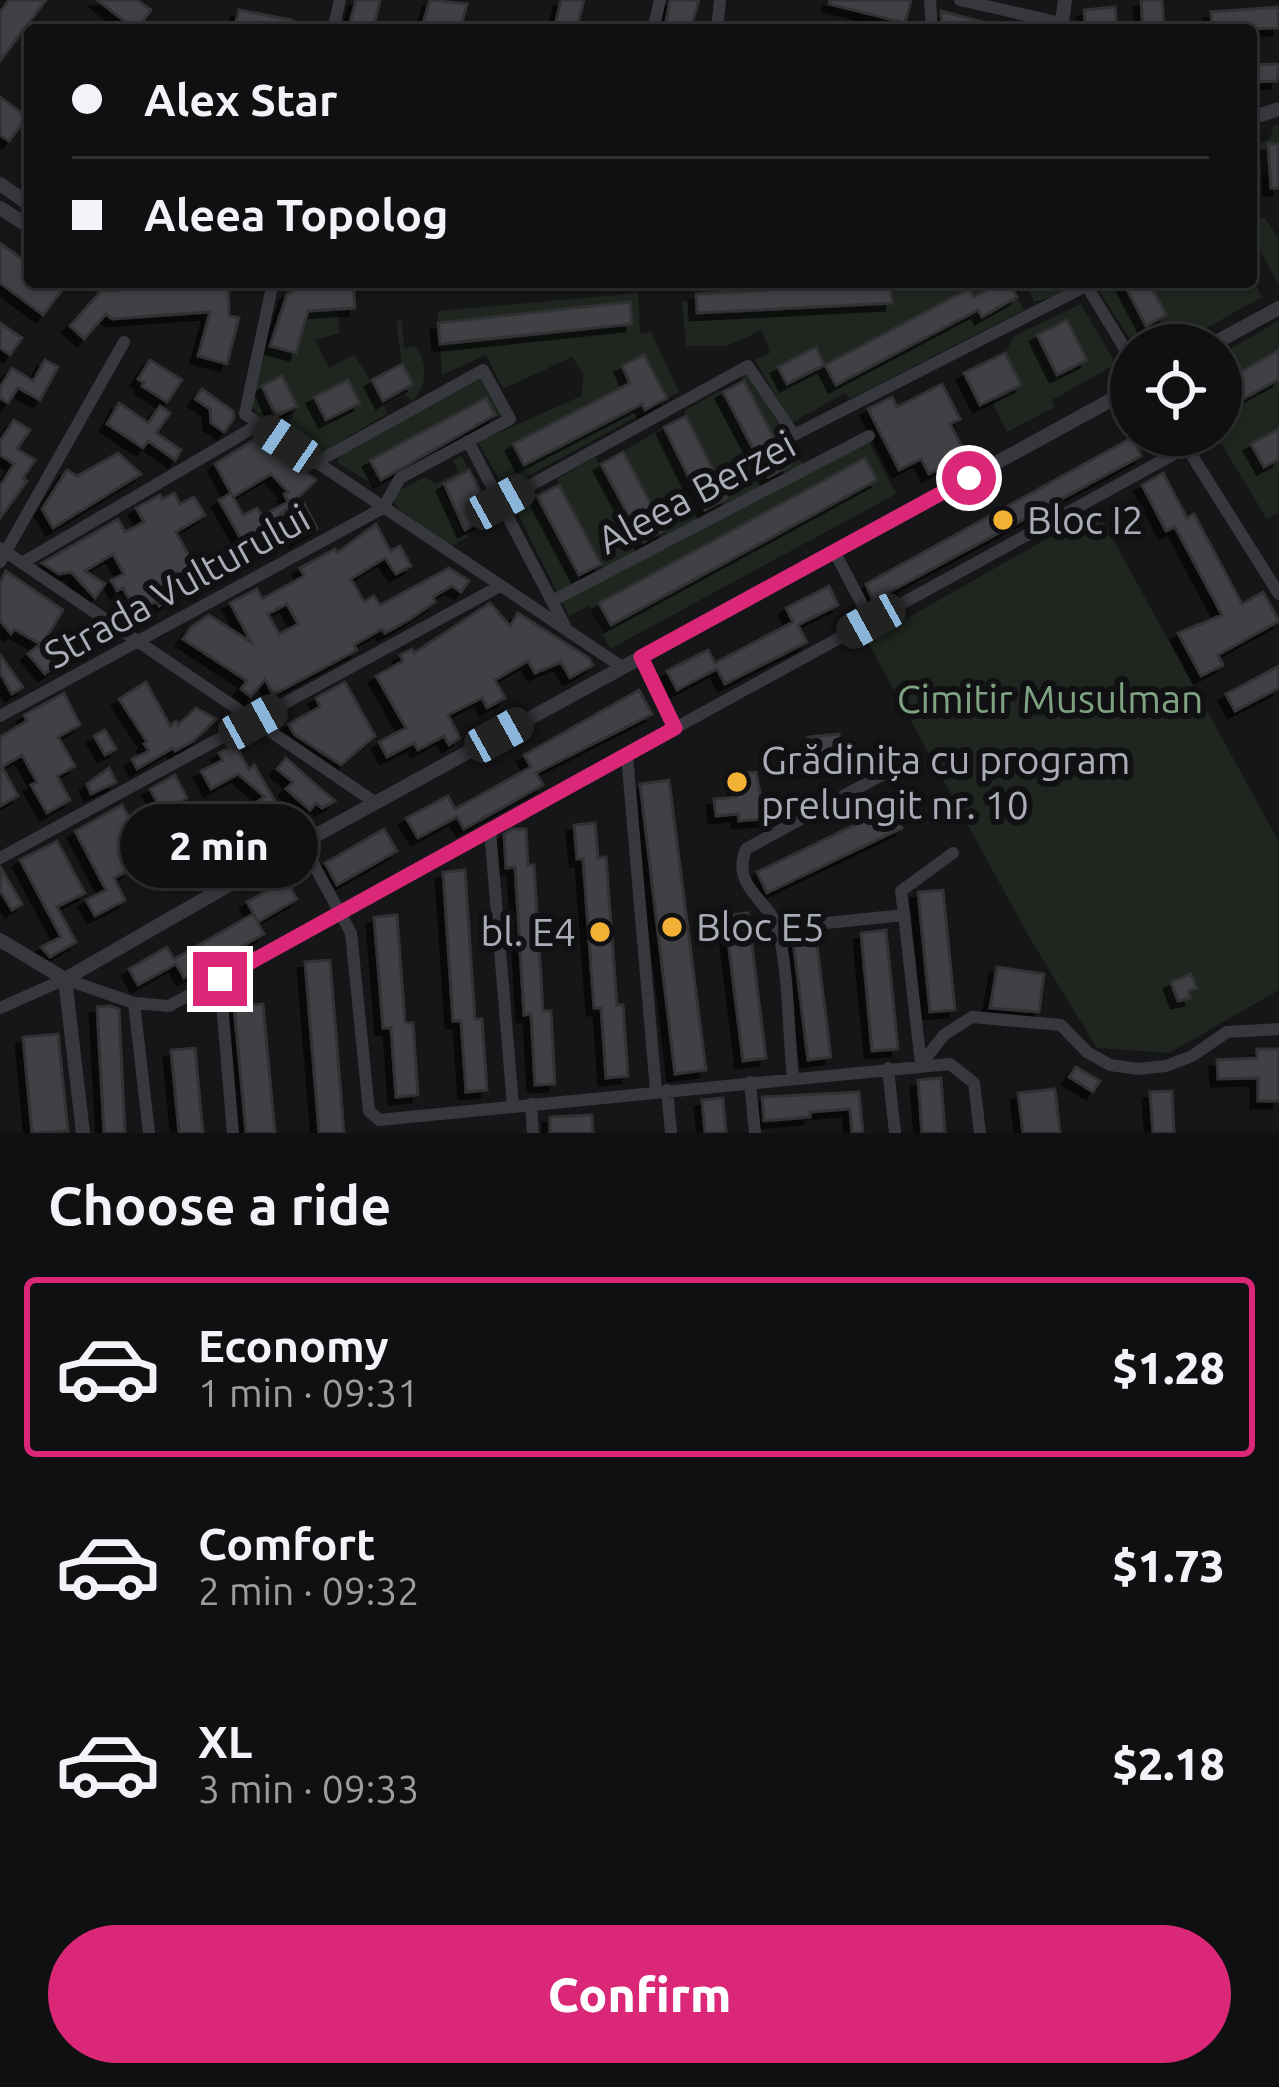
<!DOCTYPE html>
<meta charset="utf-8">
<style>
:root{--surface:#101012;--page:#19191b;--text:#f1f3f6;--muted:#9c9d9f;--line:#303032;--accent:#db2777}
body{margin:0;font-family:Ubuntu,sans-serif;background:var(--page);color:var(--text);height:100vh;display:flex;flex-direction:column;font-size:45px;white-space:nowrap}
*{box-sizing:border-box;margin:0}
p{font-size:39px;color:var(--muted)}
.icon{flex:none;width:66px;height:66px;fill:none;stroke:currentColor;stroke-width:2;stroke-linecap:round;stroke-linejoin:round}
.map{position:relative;height:1133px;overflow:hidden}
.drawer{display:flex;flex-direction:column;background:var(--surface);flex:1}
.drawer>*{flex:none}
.top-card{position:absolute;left:24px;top:24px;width:1233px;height:264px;border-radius:12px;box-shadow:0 3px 9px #0004,0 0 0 3px var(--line);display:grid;align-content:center;height:264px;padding:0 48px;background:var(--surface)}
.tools{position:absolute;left:1110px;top:324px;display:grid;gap:24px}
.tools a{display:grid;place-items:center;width:132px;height:132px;border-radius:50%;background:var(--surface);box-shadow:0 3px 9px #0004,0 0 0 3px var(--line);font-size:60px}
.end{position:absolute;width:54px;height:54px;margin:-27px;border:15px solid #db2777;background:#fff;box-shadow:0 0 0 6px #fff}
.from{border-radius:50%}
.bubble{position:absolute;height:84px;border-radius:42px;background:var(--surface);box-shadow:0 3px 9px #0004,0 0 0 3px var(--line);font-size:39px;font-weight:800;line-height:84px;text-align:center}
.car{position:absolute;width:36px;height:72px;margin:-36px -18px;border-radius:15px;box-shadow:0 0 9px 3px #0007;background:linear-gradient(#222 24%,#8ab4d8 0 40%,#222 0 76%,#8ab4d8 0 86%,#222 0)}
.top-card b{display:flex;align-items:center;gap:42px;height:114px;font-size:45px}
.top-card b+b{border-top:3px solid var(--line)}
.top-card i{width:30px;height:30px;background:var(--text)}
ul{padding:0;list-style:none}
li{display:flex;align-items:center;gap:36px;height:180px;margin:0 24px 18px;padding:0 24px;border:6px solid transparent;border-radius:12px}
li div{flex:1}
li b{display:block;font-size:45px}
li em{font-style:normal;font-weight:800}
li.selected{border-color:var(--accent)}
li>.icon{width:108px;height:108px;stroke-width:1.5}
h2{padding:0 48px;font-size:54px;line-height:144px}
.action{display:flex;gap:24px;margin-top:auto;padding:24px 48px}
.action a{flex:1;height:138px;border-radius:72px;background:var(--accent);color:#fff;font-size:48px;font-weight:800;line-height:138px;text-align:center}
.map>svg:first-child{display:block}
.green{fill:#1e261f;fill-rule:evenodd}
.building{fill:#404145;stroke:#303034;stroke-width:3;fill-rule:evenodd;filter:url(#shadow)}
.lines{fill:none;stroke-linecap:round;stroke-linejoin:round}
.minor{stroke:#37383d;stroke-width:12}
.tertiary{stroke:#37383d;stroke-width:14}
.route{stroke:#db2777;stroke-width:15}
.poi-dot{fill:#f2b134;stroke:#111113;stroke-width:4.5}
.labels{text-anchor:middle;stroke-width:12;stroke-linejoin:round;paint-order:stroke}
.street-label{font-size:39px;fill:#a8adb8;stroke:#111113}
.poi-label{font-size:39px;fill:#a8adb8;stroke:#111113;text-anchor:start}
.park-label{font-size:39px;fill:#7fa381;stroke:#111113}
</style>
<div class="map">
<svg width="1279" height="1133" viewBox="0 0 1279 1133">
<defs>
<filter id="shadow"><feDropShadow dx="-7" dy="7" stdDeviation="0" flood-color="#0009"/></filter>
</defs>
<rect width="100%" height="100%" fill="#161618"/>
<!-- green -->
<path class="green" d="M1279,124V144L1268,145L1269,171L1251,183V148L1270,139L1273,126Z
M1251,216L1265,218L1279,240V285L1251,235Z
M1251,277L1262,297L1176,345H1134L1093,282H1196L1201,291L1220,282H1251Z
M905,282L907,290L1000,282L974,297L968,289L825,364L836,384L978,310L982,316L1017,297L1024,310L850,399L845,393L791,423L755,360L770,353L762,330L727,346H686L682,302L696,300L698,313L891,303L890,283ZM815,348L824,365L788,384L779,367Z
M1025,282H1069L1061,294L1034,302Z
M638,293L640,334L651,332L679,392L667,398L644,355L623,365L630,383L514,444L525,465L642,404L645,412L505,489L478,442L581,396L584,375L572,357L503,389L486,355L442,375L440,344L631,325L629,302L438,323V311Z
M1081,304L1116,364L1052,400L1055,407L1007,432L991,400L1020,385L1005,353L1014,336Z
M337,309L340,333L315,340L329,368L354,355L383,400L413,384L402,364L396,321H402L404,348L416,346C428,365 428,387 411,402L405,394L384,406L388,413L320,454L286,430L297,406L282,376L262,386L276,416L266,424L249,403L268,346L296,353L308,311ZM347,380L359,402L326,420L315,397Z
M1279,321V350L1221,383V354Z
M747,373L808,472L869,442L896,494L610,649L589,606L569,616L513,504L535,492L581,579L602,568L557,479L595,457L644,544L665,533L623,452L664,427L705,510L727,499L684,411L720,391L768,478L789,468L741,376ZM864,458L876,480L610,624L599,602Z
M482,378L503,414L497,417L486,398L370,460L381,480L377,487L338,463L339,455L347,449Z
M1279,379V429L1251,444L1264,467L1279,459V513L1267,519L1216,435H1221V411Z
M462,456L469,470L441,486L468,537L450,546L398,508L393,500L400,490L425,477L436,484L458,472L453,460Z
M1097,510L1279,842V990L1169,1053L1097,1048L1032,942L867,641Z"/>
<!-- building -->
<path class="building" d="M9,0H46L0,61V12Z
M97,0H137L151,10L136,30Z
M356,0H380L373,30H348Z
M430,0L467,4L460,30H421Z
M561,0H584L576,30H554Z
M670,0H699L690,30L665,27Z
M830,0H911L905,23L829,4Z
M1141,0H1162L1164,30H1143Z
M1115,7L1117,30H1086L1084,10Z
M1278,7L1279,28L1212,30L1211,12Z
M239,10L291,20L302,26L301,30H234Z
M941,11L1001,27V30H942Z
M1279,64L1277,81L1251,82V65Z
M0,97L27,117L9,141L0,135Z
M1268,144H1279V188H1271Z
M0,243L30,265V282H53L63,289L43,315L0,283Z
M353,282L355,308L308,311L296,353L270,346L287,294L304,284Z
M1000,282H1009L1017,297L982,317L978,310L836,385L825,365L969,289L974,297Z
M1123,282H1149L1166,315L1146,326Z
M228,283L229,316L239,318L227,364L198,356L210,312L112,319L106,314L84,339L70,326L101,291Z
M890,283L892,303L697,313L696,294Z
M630,302L632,324L440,344L438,323Z
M1067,320L1087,360L1057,375L1037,335Z
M0,323L22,338L10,355L0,348Z
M816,347L824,365L787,384L778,367Z
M1279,350V379L1221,411V383Z
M1005,353L1021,385L980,405L964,373Z
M644,355L667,398L645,410L642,404L524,465L513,444L630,383L622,366Z
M45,360L58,367L40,400L18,388L8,403L0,398V387L12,368L33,381Z
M150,360L182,380L167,402L142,386L144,383L138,379Z
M402,364L413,384L383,401L372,380Z
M282,376L297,406L276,416L262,386Z
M348,380L360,403L326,420L314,397Z
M744,381L789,466L768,477L723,392Z
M942,384L960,419L950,424L966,455L929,474L921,459L899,470L868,409L892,397L897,407Z
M202,389L233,411L234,418L224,432L211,423L210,409L195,399Z
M486,398L495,415L381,480L370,460Z
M119,403L148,423L160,406L170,413L156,433L181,450L175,460L148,441L143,448L107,424Z
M686,416L727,498L705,510L664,427Z
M14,420L30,430L17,449L35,460L23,478L27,481L0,518V486L14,464L0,455V441Z
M1279,429V459L1264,467L1251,444Z
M260,436L316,480L280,515L304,504L317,528L296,540L293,536L282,542L279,537L249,553L219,500L231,493L215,464ZM271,474L288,492L284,494L288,502L262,516L257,508L243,515L233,497Z
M1133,437L1141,456L873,601L866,584Z
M623,452L665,530L643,542L601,464Z
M118,453L141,474L53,528L42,509L67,470L77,476Z
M865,458L877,480L611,625L599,603Z
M469,470L493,515L465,530L444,484Z
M1163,473L1187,518L1194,514L1242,604L1263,592L1279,621L1218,655L1223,665L1201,676L1178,633L1222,615L1175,527L1166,531L1142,485Z
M559,485L601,564L579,575L537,496Z
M174,493L180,504L194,497L205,515L176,532L203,582L159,606L157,601L136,612L123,588L117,591L111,580L124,574L113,554L85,571L105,584L95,598L71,572L59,574L42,563L118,519L125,532L144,522L136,508L160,495L162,499Z
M376,524L390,551L400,546L411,566L396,574L385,558L351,579L364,602L374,596L380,605L449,568L469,581L461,592L452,586L433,597L435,602L409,620L385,633L382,629L354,645L357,650L273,695L265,679L251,697L241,689L247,681L183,639L191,627L209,615L251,642L230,603L257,589L262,599L304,576L300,568L335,549L337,553ZM287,604L298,624L279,634L268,614Z
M6,571L63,610L45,640L54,650L49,655L57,665L45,674L28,654L40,644L14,629L11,634L0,621V583Z
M829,586L838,605L798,625L807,642L725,684L717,669L677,690L667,671L708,650L715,663L793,622L786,608Z
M490,603L510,626L518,613L589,658L593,665L570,678L561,662L535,673L528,661L495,680L505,698L487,708L482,698L448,715L460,738L449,745L444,736L418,750L414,743L387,757L379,742L406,728L376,676L403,661L400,655L412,649L414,653Z
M0,655L23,687L12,694L0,673Z
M1279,666V688L1235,711L1226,694Z
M146,682L170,726L176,721L178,725L196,708L216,719L193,741L175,751L173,748L137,769L132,759L149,751L144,744L147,742L119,699Z
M345,682L375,736L341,765L295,735L288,724L320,707L316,698Z
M639,690L652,714L536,773L543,785L464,829L457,817L418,838L406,818L448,796L455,809L531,767L524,755Z
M64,693L80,725L58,737L75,766L57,776L70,800L47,813L31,785L37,782L22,755L2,767L18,796L0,806V737L27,721L24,715Z
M105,730L116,749L105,755L94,736Z
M839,734V742L853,741L855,764L795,771L793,750L809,748L808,737Z
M235,744L249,770L254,765L286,820L236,847L233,843L196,863L190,853L187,855L181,844L185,842L164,803L159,806L150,789L175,775L187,798L176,804L189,827L215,814L219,824L265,797L238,774L211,789L201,771L223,760L219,753Z
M286,758L323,791L335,801L322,808L316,803L310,810L286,789L293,782L277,769Z
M109,768L116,782L91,794L87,784Z
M756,772L765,819L739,821L738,814L716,816L714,799L736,797L734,774Z
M669,780L706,1070L675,1074L640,784Z
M122,805L141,839L120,851L129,870L114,878L125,900L95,916L86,900L106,890L75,831Z
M892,807L902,828L767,893L757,872Z
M595,823L598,858L606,857L617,1005H623L628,1076L606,1078L601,1008H594L583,859H577L574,825Z
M384,829L397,851L337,885L325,863Z
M512,829H526L528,865H534L543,1011H551L555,1084L535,1085L531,1014L524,1015L515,867L506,868L504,834Z
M57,841L85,893L57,907L76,942L50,957L41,947L61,937L20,860Z
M1,868L22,904L12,910L0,891Z
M465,870L475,1019H482L487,1090L466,1092L461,1021H453L443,872Z
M286,880L297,899L258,922L247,902Z
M943,890L955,1010L930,1012L918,892Z
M748,913L766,1058L743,1061L725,916Z
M253,914L264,934L184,978L176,964L138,985L129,969L167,947L174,959Z
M397,915L405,1023H413L418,1095L396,1097L391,1028H383L374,917Z
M886,930L898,1049L872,1051L861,933Z
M816,937L831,1057L808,1060L793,940Z
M330,960L344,1133H319L305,962Z
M997,967L1044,974L1039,1012L990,1008Z
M1191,974L1197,988L1188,991L1191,998L1178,1001L1171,982Z
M263,1004L275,1133H246L234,1007Z
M110,1006L119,1009L125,1133H104L97,1007Z
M58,1034L68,1131L32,1133L23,1037Z
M195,1048L203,1133H179L171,1050Z
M1257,1049H1279V1101H1258V1078L1218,1079L1217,1060L1257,1058Z
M1076,1067L1100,1081L1093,1092L1069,1077Z
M941,1078L945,1133H922L918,1080Z
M1055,1089L1060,1133H1023L1018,1093Z
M1172,1091L1174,1133H1153L1150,1092Z
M859,1092L863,1133H852L850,1109L810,1112V1117L764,1121L762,1097Z
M723,1098L726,1133H705L702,1100Z
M592,1115L593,1133H550V1117Z"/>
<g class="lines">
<!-- minor -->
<path class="minor" d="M930,0L932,30
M960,0L1061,23
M107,30H114
M333,30L340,0
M653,30L660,0
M717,30L720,0
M273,282L245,414L622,667
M1085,283L1131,359
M1179,435L1279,594
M468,441L565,626
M500,502L748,366L794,435L1086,286
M0,548L376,803
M834,551L871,621
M0,562L124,342
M22,563L258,425
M552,601L869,436
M641,657L675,728
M0,716L383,508L400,478L510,419L483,370L315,463
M627,755L656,1091
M490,830L513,1106
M302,843L351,933L369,1111L379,1120L950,1064L974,1083L980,1133
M0,858L500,586
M904,915L901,891L953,853
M778,928L904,915L921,1064
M220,979L233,1133
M134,1003L149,1133
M0,1008L65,979L134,1003L169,1006L1187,447
M921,1064L944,1035L972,1017L1061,1025L1087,1052L1110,1065L1138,1069L1166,1066L1192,1056L1227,1032L1279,1029
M888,1068L895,1133
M793,1077C788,1031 789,979 779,933C771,899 730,889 746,849L900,765
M750,1082L755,1133
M667,1090L671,1133
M531,1104L533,1133"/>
<!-- tertiary -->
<path class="tertiary" d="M1061,30L1065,0
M1251,118L1279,109
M0,184L30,205
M0,208L30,227
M1211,345L1279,308
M0,940L65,979L83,1133
M65,979L302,843L1131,389"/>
</g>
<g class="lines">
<!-- route -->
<path class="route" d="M220,979L675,728L641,657L969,478"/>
</g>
<!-- markers -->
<g class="poi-dot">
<circle cx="1003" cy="520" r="12"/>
<circle cx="737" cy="782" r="12"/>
<circle cx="672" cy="927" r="12"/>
<circle cx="600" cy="932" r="12"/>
</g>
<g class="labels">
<!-- street labels -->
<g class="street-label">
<text transform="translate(696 492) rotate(-28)" y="14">Aleea Berzei</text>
<text transform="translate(177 586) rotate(-29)" y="14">Strada Vulturului</text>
</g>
<!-- poi labels -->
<g class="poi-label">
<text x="1027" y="534">Bloc I2</text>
<text x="761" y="774">Grădinița cu program<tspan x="761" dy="45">prelungit nr. 10</tspan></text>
<text x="696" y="941">Bloc E5</text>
<text x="576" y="946" text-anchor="end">bl. E4</text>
</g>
<!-- park labels -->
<g class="park-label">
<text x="1050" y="713">Cimitir Musulman</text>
</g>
</g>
</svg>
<div class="tools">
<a><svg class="icon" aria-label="locate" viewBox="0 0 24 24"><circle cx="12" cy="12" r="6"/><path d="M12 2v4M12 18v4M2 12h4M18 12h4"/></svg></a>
</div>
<i class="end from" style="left:969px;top:478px"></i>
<i class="end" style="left:220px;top:979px"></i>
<div class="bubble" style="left:120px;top:804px;width:198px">2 min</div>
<i class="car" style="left:287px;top:444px;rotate:304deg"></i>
<i class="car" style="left:500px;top:502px;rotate:61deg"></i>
<i class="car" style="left:871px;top:621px;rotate:241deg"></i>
<i class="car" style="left:253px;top:722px;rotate:61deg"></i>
<i class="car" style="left:499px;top:735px;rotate:61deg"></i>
<div class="top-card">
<b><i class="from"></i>Alex Star</b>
<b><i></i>Aleea Topolog</b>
</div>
</div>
<section class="drawer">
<h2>Choose a ride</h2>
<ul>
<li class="selected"><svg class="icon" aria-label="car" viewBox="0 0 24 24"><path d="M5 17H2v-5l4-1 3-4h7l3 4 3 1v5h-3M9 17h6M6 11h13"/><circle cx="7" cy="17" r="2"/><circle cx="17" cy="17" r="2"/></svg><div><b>Economy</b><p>1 min · 09:31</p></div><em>$1.28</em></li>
<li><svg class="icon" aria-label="car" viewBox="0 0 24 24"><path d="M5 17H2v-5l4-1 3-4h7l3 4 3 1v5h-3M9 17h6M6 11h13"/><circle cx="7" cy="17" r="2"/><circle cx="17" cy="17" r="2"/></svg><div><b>Comfort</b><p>2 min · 09:32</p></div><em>$1.73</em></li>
<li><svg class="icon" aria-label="car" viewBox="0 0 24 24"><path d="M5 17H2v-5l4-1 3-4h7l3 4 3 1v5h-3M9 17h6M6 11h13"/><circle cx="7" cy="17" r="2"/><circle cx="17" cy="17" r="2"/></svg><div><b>XL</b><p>3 min · 09:33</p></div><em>$2.18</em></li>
</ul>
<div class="action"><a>Confirm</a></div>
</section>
